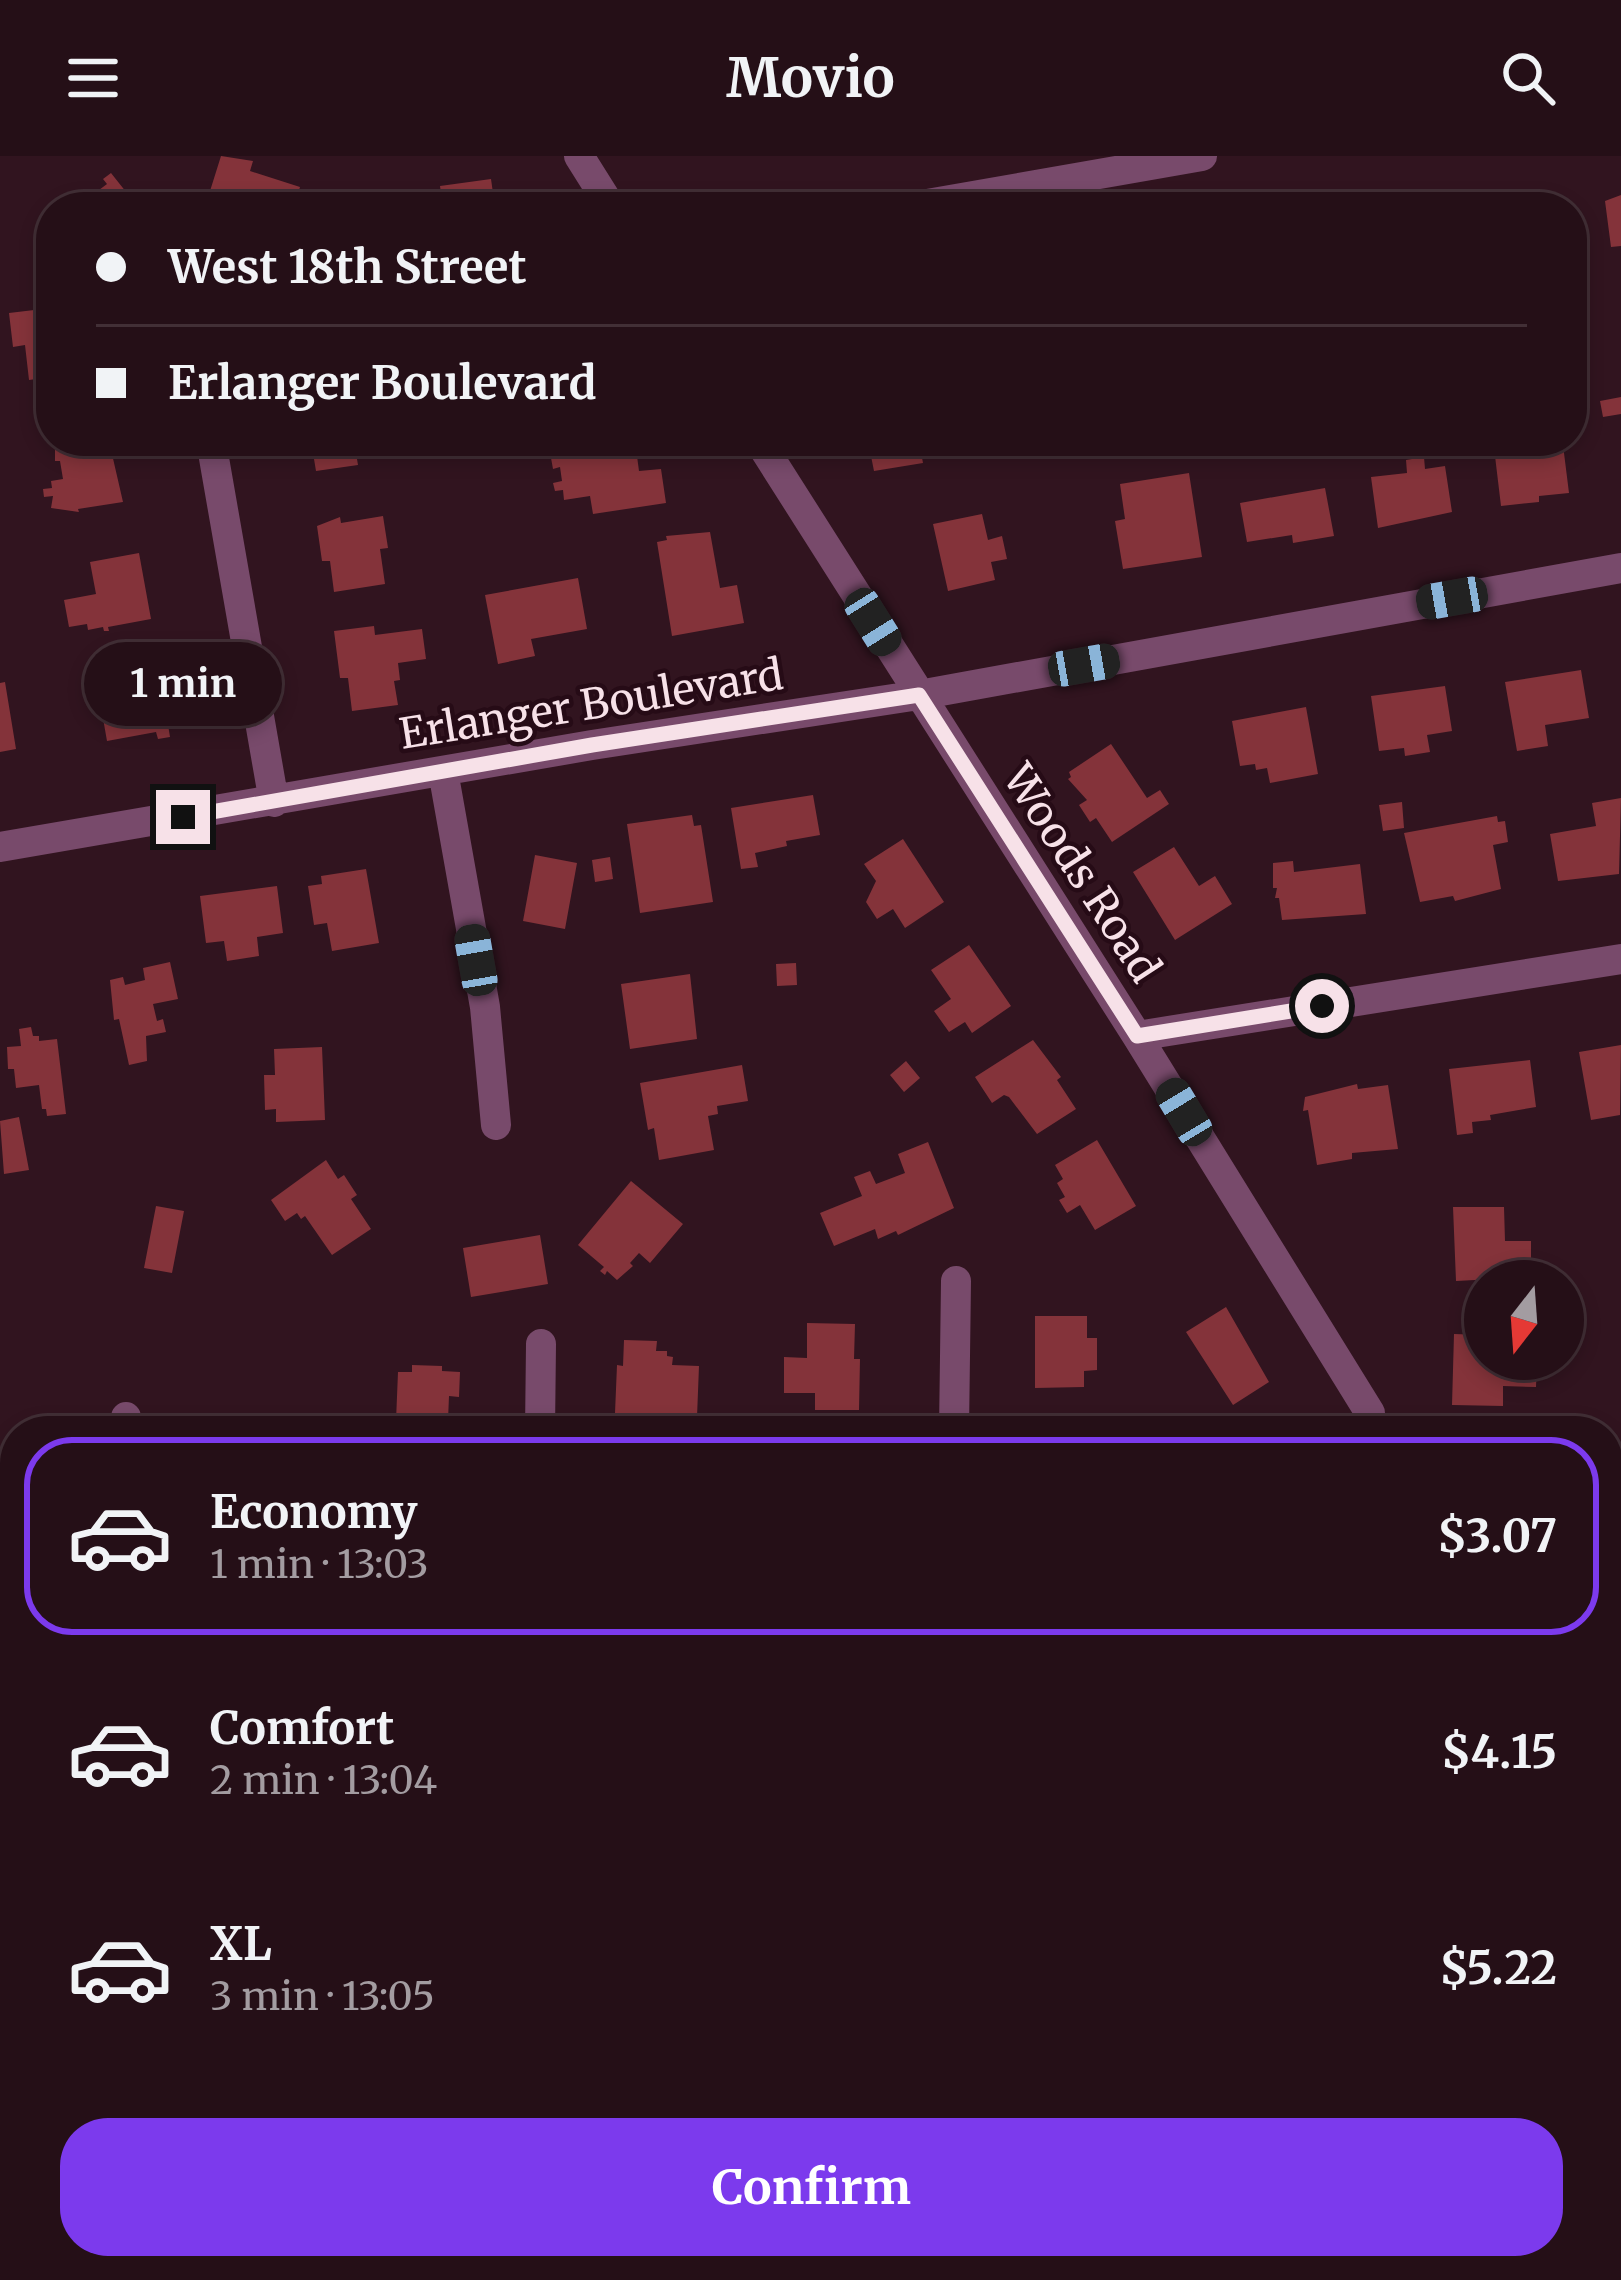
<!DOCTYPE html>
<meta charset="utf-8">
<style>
:root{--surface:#250f17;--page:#2d1820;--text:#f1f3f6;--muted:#a39ca1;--line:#422f36;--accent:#7c3aed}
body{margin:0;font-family:Merriweather,serif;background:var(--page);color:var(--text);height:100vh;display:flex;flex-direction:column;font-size:45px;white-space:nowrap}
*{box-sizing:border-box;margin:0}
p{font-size:39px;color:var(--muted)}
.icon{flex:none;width:66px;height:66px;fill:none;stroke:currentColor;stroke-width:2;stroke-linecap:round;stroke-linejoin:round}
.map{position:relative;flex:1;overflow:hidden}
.details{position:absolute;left:0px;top:1260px;width:1623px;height:864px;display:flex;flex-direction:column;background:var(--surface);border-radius:48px 48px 0 0;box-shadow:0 6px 18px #0003,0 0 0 3px var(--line)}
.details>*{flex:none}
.hud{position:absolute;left:36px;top:36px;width:1551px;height:264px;border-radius:48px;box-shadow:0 6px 18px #0003,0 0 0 3px var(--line);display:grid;align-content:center;height:264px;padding:0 60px;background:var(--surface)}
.needle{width:78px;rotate:197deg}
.fabs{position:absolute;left:1464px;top:1104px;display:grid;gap:24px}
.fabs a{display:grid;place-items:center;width:120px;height:120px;border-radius:50%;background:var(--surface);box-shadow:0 6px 18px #0003,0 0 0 3px var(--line);font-size:60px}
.end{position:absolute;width:54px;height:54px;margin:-27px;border:15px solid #f7e1e8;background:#111;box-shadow:0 0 0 6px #111}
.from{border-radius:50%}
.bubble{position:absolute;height:84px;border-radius:42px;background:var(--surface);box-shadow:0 6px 18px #0003,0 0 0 3px var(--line);font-size:39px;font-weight:700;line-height:84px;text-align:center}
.car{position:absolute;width:36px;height:72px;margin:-36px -18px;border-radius:15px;box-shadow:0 0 9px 3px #0007;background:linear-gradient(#222 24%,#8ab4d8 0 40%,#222 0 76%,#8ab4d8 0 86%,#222 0)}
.hud b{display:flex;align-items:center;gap:42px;height:114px;font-size:45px}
.hud b+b{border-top:3px solid var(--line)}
.hud i{width:30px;height:30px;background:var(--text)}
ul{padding:21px 0 0;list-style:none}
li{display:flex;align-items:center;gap:36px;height:198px;margin:0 24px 18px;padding:0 36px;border:6px solid transparent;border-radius:48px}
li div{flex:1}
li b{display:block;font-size:45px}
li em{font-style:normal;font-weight:700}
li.active{border-color:var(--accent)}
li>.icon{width:108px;height:108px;stroke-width:1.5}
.action{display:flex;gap:24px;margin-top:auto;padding:24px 60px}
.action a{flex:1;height:138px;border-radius:48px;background:var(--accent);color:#fff;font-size:48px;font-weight:700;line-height:138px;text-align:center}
header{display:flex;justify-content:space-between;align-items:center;height:156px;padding:0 60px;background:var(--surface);font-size:54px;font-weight:700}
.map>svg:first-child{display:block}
.building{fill:#84333a}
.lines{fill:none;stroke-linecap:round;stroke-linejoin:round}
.minor{stroke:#784a6b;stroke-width:30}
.route{stroke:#f7e1e8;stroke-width:15}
.labels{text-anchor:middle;stroke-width:9;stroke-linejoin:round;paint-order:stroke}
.street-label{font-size:42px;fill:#f7e1e8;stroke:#260b16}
</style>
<header><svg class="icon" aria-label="menu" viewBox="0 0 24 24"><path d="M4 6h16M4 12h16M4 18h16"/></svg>Movio<svg class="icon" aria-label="search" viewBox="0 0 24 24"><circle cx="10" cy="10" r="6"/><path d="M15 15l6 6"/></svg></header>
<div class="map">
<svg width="1621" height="2124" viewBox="0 0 1621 2124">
<rect width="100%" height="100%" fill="#31141f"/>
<!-- building -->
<path class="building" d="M221,0L253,5L250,15L300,31L294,51H205Z
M111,17L138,51H59L81,35L87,43L107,28L103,23Z
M491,23L495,51H443L440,30Z
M1527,33L1529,51H1443L1442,44Z
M1621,39V90L1611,91L1605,45Z
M51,57V81L39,66Z
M51,152V221L29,224L25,189L13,191L9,157Z
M1621,241V258L1603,261L1600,245Z
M72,285H109L123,346L78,353L79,356L51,352L53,340L44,341L43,333L52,332L51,325L63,323L60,305H55V288Z
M311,285H376V288L355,291L358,309L316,315Z
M563,285H635L639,315L661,313L666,347L593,358L590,340L564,344L563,334L555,335L553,327L562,325L560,311L553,313L549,291L564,289Z
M868,285H930L931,289L920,291L923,307L874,315Z
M1520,285H1545V291L1563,289L1569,337L1539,340V346L1501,350L1495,300L1522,297Z
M1424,301L1425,313L1445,310L1452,356L1378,372L1371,321L1407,317L1406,304Z
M1189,317L1202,401L1123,413L1115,365L1125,363L1120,328Z
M1325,332L1334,380L1293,387L1292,379L1247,386L1240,347Z
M982,358L988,384L1002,380L1007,403L991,406L995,424L948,435L933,368Z
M383,360L388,392L380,393L385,428L334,436L330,405H322L317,370L340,361L341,367Z
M710,376L720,432L737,429L744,467L672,480L657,386L667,384L666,380Z
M139,397L151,463L108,471L109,475H104L103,471L88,474L87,468L69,471L64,444L96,438L90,406Z
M578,422L587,473L531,483L535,500L498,508L485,439Z
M374,470L375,479L422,473L426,503L398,507L400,524L394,525L398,549L352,555L348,522H340L334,475Z
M158,507L170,581L158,583L156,576L107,585L101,551L113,549L106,515L118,508L119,514Z
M1581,514L1589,562L1545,569L1548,590L1517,595L1505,526Z
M5,526L16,593L0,596V527Z
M1445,530L1452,575L1427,579L1430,596L1405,600L1404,592L1379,595L1371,540Z
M1306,551L1318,618L1270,627L1267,612L1256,614L1255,608L1240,610L1232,565Z
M1111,588L1147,642L1160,634L1169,648L1112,686L1096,662L1090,666L1079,649L1087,644L1068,623L1071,621L1069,616Z
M813,639L820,679L786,685L787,690L755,697L758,711L741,713L731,652Z
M1621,642L1619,718L1558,725L1550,678L1596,670L1592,647Z
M1402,646L1404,672L1383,675L1379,649Z
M692,659L694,670L701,669L713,746L640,757L627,668Z
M1497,660L1498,666L1505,665L1508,686L1493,689L1501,733L1455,745L1453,740L1420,746L1404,677Z
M903,683L944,746L905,772L893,753L877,763L866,746L876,725L864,708Z
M1174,691L1199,730L1215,720L1232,748L1175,784L1133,716Z
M535,699L577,707L565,773L523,765Z
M610,701L613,723L595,726L592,704Z
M1293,705L1294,716L1360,708L1366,758L1282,764L1279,742H1275L1277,732H1273V707Z
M366,713L379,787L332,795L327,767L314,769L308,730L322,728L321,720Z
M277,730L283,777L257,781L259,800L227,805L224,785L206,787L200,740Z
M969,789L1011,850L972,877L965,866L949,876L934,855L951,843L931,814Z
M170,806L178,843L153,848L157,865L163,863L166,876L146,880L147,905L129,909L119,863L114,864L110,824L123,821L125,829L145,824L143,812Z
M796,807L797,829L777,830L776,808Z
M690,818L697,883L630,893L621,828Z
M31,871L33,880H39V885L57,883L66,958L47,960L46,953H42L39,929L16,932L14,913H8L7,891L21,890L19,873Z
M1033,884L1061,921L1057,924L1076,953L1037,978L1009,941L1004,939L992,947L975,921Z
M1621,889L1620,959L1591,964L1579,896Z
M322,891L325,964L276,966V953L265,954L264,919H275L274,893Z
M1530,904L1536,951L1490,959L1491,964L1472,966L1473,977L1457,979L1449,913Z
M906,905L920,922L904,936L890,919Z
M742,909L748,945L717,950L718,958L708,960L714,994L659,1004L654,972L648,974L640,927Z
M1357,928L1358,933L1388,929L1398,993L1352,997V1003L1317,1009L1308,954L1303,955L1305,941Z
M19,961L29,1014L4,1018L0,965Z
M1097,984L1136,1050L1095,1074L1080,1049L1067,1057L1059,1044L1065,1041L1057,1027L1063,1023L1055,1009Z
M928,986L954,1052L898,1079L896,1075L878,1083L875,1073L834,1090L820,1057L862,1040L854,1021L870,1015L876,1028L905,1017L898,998Z
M326,1004L338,1023L344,1019L357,1039L351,1043L371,1073L332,1099L305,1060L301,1063L297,1057L285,1065L271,1044Z
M631,1025L683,1068L650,1107L639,1097L630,1107L633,1110L617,1124L607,1115L605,1119L600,1115L604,1111L578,1089Z
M156,1050L184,1055L172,1117L144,1112Z
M1453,1051H1504L1505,1085H1531V1121L1456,1125Z
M540,1079L548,1128L471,1141L463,1092Z
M1226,1151L1269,1226L1233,1249L1186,1176Z
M1035,1160H1087V1182H1097V1214L1084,1215V1231L1035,1232Z
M807,1167L855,1168L854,1203H860L859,1254H815V1237H784V1201L807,1202Z
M1454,1178L1485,1179V1203H1537L1536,1231L1503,1230V1250L1452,1249Z
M624,1184L657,1185L656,1195H667V1200L673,1201L672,1209L699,1210L697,1261L615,1257L617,1209L623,1210Z
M412,1209L442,1210V1215L460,1216L459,1241L449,1240L448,1265H437L436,1274L411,1272V1266L396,1265L398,1216H412Z
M0,1299H15V1368L0,1367Z
M0,1409L15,1410V1479L0,1478Z
M0,1664H15V1740L0,1739V1713L4,1709H0Z
M0,1818L15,1819V1879L0,1878Z
M0,1981H15V2043H0Z
M0,2089H15V2109H36V2124H0Z
M196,2109H242V2120L200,2124Z
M347,2109H439V2124L346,2121Z
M616,2109H663V2119L621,2118V2123L615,2122Z
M807,2109H857V2118H807Z
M1034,2109H1083V2120L1035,2122Z
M1208,2109H1224V2124H1209Z
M1230,2109H1276V2124H1230Z
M1453,2109H1530V2124L1453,2123Z"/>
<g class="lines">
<!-- minor -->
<path class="minor" d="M579,0L611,51
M910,51L1202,0
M211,285L274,646
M759,285L1137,880L1370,1257V1275
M443,615L485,851L496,969
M0,691L592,589L919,539L1621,412
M1137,880L1621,803
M126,1275V1261
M540,1275L541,1188
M954,1275L956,1125
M0,1569H15
M1608,1574H1621
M538,2109V2124
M120,2124V2109
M949,2124V2109
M1364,2124V2109"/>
</g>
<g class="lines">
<!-- route -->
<path class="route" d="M183,661L592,589L919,539L1137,880L1322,850"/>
</g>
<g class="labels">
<!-- street labels -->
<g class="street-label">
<text transform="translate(591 548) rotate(-9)" y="15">Erlanger Boulevard</text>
<text transform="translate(1082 717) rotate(57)" y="15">Woods Road</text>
</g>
</g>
</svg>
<div class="fabs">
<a><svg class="needle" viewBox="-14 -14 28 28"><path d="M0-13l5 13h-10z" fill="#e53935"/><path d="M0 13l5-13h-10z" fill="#a39ca1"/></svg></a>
</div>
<i class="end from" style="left:1322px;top:850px"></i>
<i class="end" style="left:183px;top:661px"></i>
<div class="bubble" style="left:84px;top:486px;width:198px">1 min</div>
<i class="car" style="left:1452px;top:442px;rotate:260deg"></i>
<i class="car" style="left:873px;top:466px;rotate:148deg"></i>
<i class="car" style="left:1084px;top:509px;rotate:80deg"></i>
<i class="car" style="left:476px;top:804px;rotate:350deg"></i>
<i class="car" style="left:1184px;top:956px;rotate:329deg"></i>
<div class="hud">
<b><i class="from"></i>West 18th Street</b>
<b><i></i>Erlanger Boulevard</b>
</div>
<section class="details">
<ul>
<li class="active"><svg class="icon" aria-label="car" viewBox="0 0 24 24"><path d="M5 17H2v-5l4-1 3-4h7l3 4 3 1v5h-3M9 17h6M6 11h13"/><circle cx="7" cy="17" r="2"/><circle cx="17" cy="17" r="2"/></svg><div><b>Economy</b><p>1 min · 13:03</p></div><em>$3.07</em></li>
<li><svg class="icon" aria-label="car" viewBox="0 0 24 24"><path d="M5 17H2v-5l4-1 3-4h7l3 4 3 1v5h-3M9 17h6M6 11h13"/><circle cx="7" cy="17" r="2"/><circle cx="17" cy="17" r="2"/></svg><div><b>Comfort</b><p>2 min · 13:04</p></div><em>$4.15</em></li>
<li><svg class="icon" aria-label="car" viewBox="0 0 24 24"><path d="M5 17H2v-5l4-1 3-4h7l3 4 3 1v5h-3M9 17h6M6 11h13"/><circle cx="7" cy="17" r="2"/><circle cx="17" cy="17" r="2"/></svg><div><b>XL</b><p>3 min · 13:05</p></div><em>$5.22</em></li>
</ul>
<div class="action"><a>Confirm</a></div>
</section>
</div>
